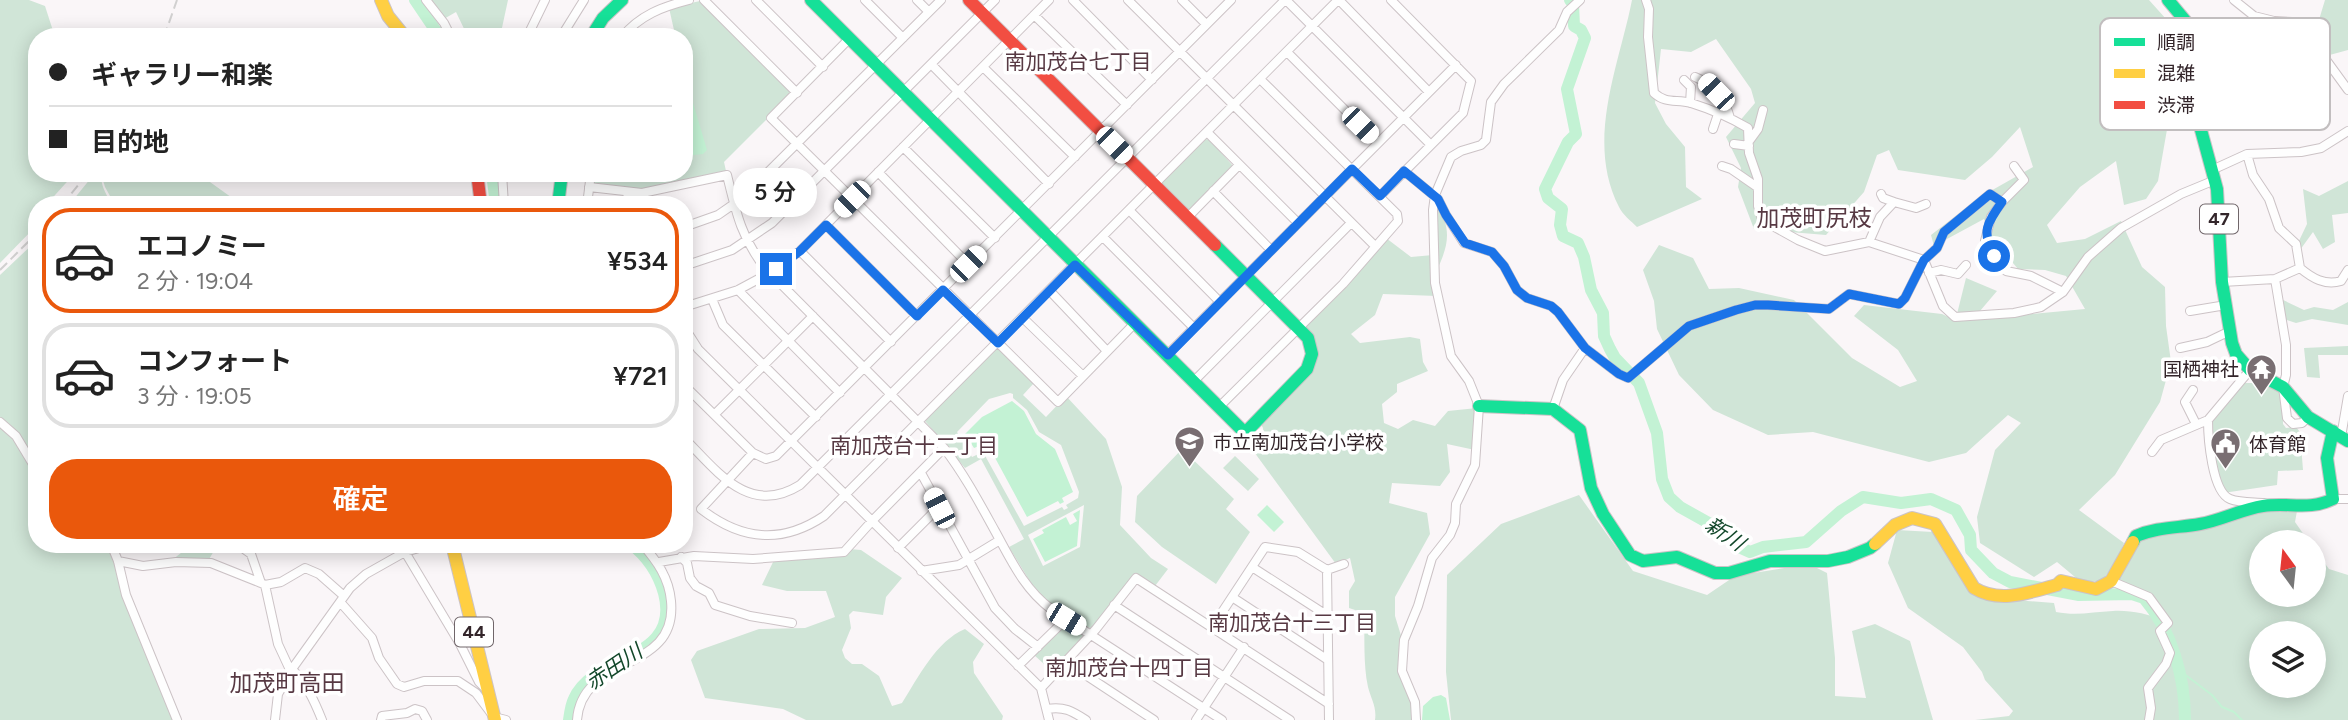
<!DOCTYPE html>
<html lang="ja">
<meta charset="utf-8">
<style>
:root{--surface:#fff;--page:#f2f2f2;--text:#222;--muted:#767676;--line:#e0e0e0;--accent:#ea580c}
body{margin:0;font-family:Figtree,"Noto Sans JP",sans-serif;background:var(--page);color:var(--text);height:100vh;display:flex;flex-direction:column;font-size:26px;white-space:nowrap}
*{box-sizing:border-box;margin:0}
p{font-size:23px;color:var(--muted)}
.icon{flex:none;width:38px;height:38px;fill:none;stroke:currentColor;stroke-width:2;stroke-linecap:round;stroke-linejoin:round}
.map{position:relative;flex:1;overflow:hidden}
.sheet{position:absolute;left:28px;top:196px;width:665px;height:357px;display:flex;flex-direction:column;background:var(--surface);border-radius:28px;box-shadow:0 4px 18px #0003}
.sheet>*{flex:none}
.banner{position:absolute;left:28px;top:28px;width:665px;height:154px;border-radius:28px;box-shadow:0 4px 18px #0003;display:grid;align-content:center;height:154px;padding:0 21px;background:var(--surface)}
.needle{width:46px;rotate:345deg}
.buttons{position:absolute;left:2249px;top:530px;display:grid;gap:14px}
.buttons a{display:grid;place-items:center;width:77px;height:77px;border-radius:50%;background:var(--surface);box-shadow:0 4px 18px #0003;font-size:35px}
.end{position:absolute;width:32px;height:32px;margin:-16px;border:9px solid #1a73e8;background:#fff;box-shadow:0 0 0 4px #fff}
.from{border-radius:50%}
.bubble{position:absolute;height:49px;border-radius:24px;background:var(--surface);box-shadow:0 4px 18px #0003;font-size:23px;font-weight:600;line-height:49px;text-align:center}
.car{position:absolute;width:21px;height:42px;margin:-21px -10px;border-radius:9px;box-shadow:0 0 5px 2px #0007;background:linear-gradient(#fff 24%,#345 0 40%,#fff 0 76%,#345 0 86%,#fff 0)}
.banner b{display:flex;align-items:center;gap:24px;height:66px;font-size:26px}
.banner b+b{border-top:2px solid var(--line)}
.banner i{width:18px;height:18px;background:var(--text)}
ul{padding:12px 0 0;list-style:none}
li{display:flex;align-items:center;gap:21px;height:105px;margin:0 14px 10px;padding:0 7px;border:4px solid var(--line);border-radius:28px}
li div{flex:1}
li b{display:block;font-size:26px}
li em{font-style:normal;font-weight:600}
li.active{border-color:var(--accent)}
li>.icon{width:63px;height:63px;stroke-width:1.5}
.cta{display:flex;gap:14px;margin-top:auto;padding:14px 21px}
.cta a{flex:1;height:80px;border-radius:28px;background:var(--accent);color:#fff;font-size:28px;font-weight:600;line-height:80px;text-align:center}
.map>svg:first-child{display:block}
.green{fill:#d0e5d7;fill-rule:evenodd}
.water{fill:#c3f2d4}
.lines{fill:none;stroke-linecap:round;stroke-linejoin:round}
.stream{stroke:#c3f2d4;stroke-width:2}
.river{stroke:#c3f2d4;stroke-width:12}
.street-casing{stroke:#ccc3c6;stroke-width:10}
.fast-casing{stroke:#ccc3c6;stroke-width:14}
.slow-casing{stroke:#ccc3c6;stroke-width:14}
.jam-casing{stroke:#ccc3c6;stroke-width:14}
.street{stroke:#fefefe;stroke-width:8}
.fast{stroke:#16e098;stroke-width:12}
.slow{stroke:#ffcf43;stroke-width:12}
.jam{stroke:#f24e42;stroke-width:12}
.rail{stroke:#d1d0d0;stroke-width:2;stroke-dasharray:10 5;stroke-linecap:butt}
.route{stroke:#1a73e8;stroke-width:9}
.labels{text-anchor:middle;stroke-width:7;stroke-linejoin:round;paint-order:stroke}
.shield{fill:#fff;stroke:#70666a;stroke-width:2}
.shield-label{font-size:18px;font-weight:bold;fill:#33252a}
.poi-label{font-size:19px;fill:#33252a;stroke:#fff;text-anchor:start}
.neighbourhood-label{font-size:21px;fill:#573943;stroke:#fff}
.water-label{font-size:21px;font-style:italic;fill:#13482b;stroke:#fff}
.quarter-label{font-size:23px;fill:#573943;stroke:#fff}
.key{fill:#fff;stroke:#c2bebf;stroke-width:2}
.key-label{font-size:19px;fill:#33252a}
</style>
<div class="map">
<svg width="2348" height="720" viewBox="0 0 2348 720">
<rect width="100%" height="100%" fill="#faf6f8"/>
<!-- green -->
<path class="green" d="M0,0H29L45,6L55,37H37V173H75L46,205H37V225L0,263Z
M425,0H508L500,37H468L456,12L442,20Z
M1632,0H2149L2193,49L2169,118L2158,181L2146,199L2124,205L2116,161L2080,187L2047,225L2057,243L2085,239L2121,221L2142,267L2165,287L2166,326L2171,362L2160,402L2115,475L2079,510L2124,543L2115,563L2102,581L2081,582L2057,562L2034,577L1980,543L1977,517L1995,450L2021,423L2008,415L1966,453L1929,462L1813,432L1768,435L1713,410L1679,375L1657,329L1654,301L1643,270L1659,245L1693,258L1709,289L1739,288L1794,300L1852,358L1900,387L1917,381L1898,350L1854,316L1864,305L1942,314L1957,321L2085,309L2066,276L2045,270L2018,269L1992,238L1984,219L1934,246L1931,235L1980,197L2033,167L2020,127L1992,157L1965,180L1898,170L1889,150L1877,155L1864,192L1826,235L1754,229L1738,187L1741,168L1726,137L1755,103L1751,89L1716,39L1691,52L1661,49L1655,103L1666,124L1685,147L1686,187L1702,199L1637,227C1631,221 1622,214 1619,207C1585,141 1619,66 1632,0Z
M2325,0H2348V50L2326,56L2315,33Z
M700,1L791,90V95L724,162L726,171L646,191L593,184V173H684V37H673L674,30L669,8Z
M1206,139L1211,141L1233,166L1189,211L1161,184Z
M95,173H102C99,184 107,195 112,205H69Z
M104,173H123L128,178L203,177L242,205H115L105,187L102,177Z
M2348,181V213L2332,215L2335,242L2323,249L2313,232L2300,250L2298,243L2307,224L2303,189L2319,196Z
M1436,202C1452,229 1449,244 1437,270Z
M1386,238L1411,257L1433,255L1437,296L1383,294L1375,315L1351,334L1360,343L1410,337L1420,339L1423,362L1428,371L1397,384V392L1382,404L1384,423L1398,429L1413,420L1435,426L1448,411L1477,408L1475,450L1447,444L1450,472L1440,486L1392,483L1389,503L1427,513L1430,534L1395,597V616L1403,642L1400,670L1413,701L1414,720H1375C1377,707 1371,699 1368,687C1363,664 1365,637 1364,613L1349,608V591L1355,581L1350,558L1336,564L1249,445L1264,440L1263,428L1260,422L1306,376L1308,332L1305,325Z
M37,240V466L0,419V275Z
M1966,278L1997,291L1980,311L1957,314Z
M2281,299L2304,310L2314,307L2333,310L2348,302V325L2312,319L2296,323L2284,319Z
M2348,346V355H2318L2320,378L2307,377L2304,348Z
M994,350H999L1034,383L1023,395L1046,417L1066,396L1106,439L1122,487L1120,525L1151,558L1168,569L1155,586L1135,574L1094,627L1089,628L1044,599L1035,590L1009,547L1024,539L981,459L965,468L925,421ZM1010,393L1013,394V398L1027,410L1039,432L1061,445L1079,492L1078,498L1066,505L1068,508L1064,510L1062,507L1024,526L983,452L972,457L957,432L989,399ZM1084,505L1080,547L1043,566L1028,535Z
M2245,383C2282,382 2283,391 2283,424L2286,428L2296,427L2300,432L2303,470L2278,471L2277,485L2223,493L2219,484L2209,425L2213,417L2239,387Z
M0,424L8,429L37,473V544H110L175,720H0Z
M1182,449L1234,499L1226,509L1250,532L1216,584L1162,547L1135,522L1137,496Z
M1235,456L1259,479L1248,491L1223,468Z
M1579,495L1633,571L1707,595L1735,576L1809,564L1827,573L1835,658V696L1866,698L1852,631L1875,624L1910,641L1933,720H1451L1446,672L1447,575L1501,524Z
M2273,508L2297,511L2295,522L2309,542H2261V595H2314V549L2329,569L2348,575V720H2152L2150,688L2167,664L2164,633L2169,628C2165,601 2142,592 2119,584L2116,577L2137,538ZM2261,634H2314V686H2261Z
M1897,530L1933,532L1988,598L2054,603L2056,612C2076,616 2093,612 2113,611C2130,610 2148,614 2163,620L2166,657L2146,683L2147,720H1975L2009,716L2013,711L1985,680L1982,672L1963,647L1908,608L1888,563Z
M183,544H218L208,561L172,560L186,549Z
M849,549L861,550L902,578L886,597L883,615L853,611L849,615L851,628L842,650L845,658L852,664H862L879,676L892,706L902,703C918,678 936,641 965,629L984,644L973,662L974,673L1003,716L1002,720H806L783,709L705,698L691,660L697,651L759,629L805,628L835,617L826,591H787L762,585L774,560Z
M1065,623L1083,635V640L1053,672L1034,655Z"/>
<!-- water -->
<path class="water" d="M691,96L707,150L703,154L684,156V98Z
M1012,401L1024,411L1036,434L1055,449L1073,492L1062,498L1064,502L1060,504L1058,501L1027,517L987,443L974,448L965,434L982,417Z
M1267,505L1284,522L1274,532L1257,515Z
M1080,510L1077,546L1045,562L1033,539L1044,533L1042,530L1066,517L1070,525L1077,521L1073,514Z
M1441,695L1446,698L1450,720H1422L1423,706L1433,697Z"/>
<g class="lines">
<!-- stream -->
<path class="stream" d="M2179,670L2212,695L2222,707L2234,712L2242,720"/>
<!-- river -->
<path class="river" d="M415,0L440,37
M1570,0L1573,4L1574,26L1581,30L1585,38L1567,89L1576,134L1568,142L1545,189L1548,198L1562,209L1560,225L1563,236L1578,243L1584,257L1591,290L1603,313L1604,336L1610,349L1615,358L1639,383L1657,433L1662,479L1669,497L1680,507L1714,526L1741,548L1750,552L1763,547L1806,542L1841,511L1863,497L1901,503L1931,499L1956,510L1970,535L1971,550L1993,573L2010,582L2079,595L2132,594L2144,598C2172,631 2185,677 2185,720
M492,173L496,205
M569,720C570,713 571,705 574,699C594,653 682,662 664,593C658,572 648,557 631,544"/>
<defs>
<path id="street" d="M426,0L444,23L451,37
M704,0L797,93
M756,0L823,67
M865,0L903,38
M917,0L929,12
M1073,0L1152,80
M1128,0L1375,246
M1182,0L1206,24
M1286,0L1431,145
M1339,0L1429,92
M1646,0L1649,9L1648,37L1654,93C1666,104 1676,99 1691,103C1710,109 1731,118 1748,128L1749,153L1758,179V206L1762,219L1771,225L1798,240L1825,251L1869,242L1924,260
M2234,0L2254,16L2274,21L2292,22L2313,34L2324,57L2348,90
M1034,15L1127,105
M527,37L545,0
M561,37L584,0
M622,37C640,15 662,7 689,0
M849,39L771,118L1058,402L1135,323
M1287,52L1378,143
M931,64L1049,184
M983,67L1075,157
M1695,77C1711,83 1726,101 1730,118
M1684,80L1691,87L1690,103
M1713,129L1718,114
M1207,132L1298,223
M1750,140L1758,129L1763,110
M1734,144L1749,146
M903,147L995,238
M1722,166L1731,169L1757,187
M2014,166L2024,180L2002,202L1991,217L1985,241L2006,271L2031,276L2063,292
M2212,170L2247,154L2301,152L2321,148L2348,131
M1404,171L1438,199L1446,215L1464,243L1492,252L1504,266L1517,290L1527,298L1551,306L1558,312L1585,348L1619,374L1628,378L1689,326L1736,310L1755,305H1768L1829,309L1849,294L1899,304L1905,298L1924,260L1937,248L1944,232L1990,194L2002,202
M878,172L968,264
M502,173L504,205
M589,187L642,193L727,175C736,212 741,237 765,268L944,448C964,474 979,502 995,531C1011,560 1024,589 1051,609L1222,720
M1213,191L1271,250
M1881,194L1883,198L1894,202
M1380,196L1463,113L1471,81L1391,0
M587,205L591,173
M626,205L628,193
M1130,211L1219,301
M1188,217L1239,165
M826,225L917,316
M684,227L718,215L741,199L941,0
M1103,237L1193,327
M1869,242L1880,217L1894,202L1916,208L1926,204
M800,251L891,342
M1924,260L1943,306L1955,317L2014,313L2041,307L2063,292L2088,257L2121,228L2181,194L2215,180
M684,266L732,250L772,223L995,0
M2300,268C2312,278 2325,286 2341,281L2348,270
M1929,273L1941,270L1958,274L1966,265
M2275,279L2286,345V375L2283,387L2287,418L2293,424L2302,423L2308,417
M2222,282L2275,279L2300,268L2296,244L2279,228L2269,199L2253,175L2247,154
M738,290L840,393
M1050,291L1107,351
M712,299L723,325L816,417
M684,307L738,290L766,275L800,251L1049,0
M2190,311L2226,305
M1023,318L1083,376
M684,327L698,349L1041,688L1049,720
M2180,348L2207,342L2230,331
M1168,354L1456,65
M1194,381L1351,223
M684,385L753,453L766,459L776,456L1231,0
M2193,390L2185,402L2196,424
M1220,406L1343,284L1398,221L1397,214L1260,79
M1553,409L1563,380L1585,348
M715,414L813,316
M2208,420C2208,438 2212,492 2230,499C2240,503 2254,502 2264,503
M0,422L16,436L37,471
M2341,437L2348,396
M684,438C717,471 749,517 800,485L1285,0
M2152,452L2161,440L2208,420L2250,370
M753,453L701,509C741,540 781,545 824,516L1338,0
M921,473L995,608L1015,629L1038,647
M2333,499H2348
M111,544L118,561L126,595L177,720
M237,544L251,554L261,583L265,585L278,644L291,672
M898,548L939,507
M405,552L460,644L479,682L485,688
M681,557L687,563L690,578L696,586L709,593L715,605L750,616L792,623
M118,561L143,566L176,562L211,563L261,583
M659,562L694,556L753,559L844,552L872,521L944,448
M1252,567L1328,616
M1327,570L1344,564
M921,571L959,565L1000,540
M2111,581L2149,597L2168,623L2160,631L2170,653L2166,664L2148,688L2151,708L2149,720
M265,585L281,582L305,568L319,574L344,596
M1232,597L1328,660
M341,603L372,638L379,658L397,684L404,687L424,681H458L476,693L494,717L506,720
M1114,605L1290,720
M1213,626L1265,547L1298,552L1327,570L1329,720
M1066,662L1154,720
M1018,666L1066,619
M292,669C307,685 314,700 322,720
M1041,688L1096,629L1136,578L1329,704
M1047,709C1064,706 1072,711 1086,720
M275,720L278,694L292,669L350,588L366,574L405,552L433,544
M381,720L382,716L407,713L415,709L422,711L427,720
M577,720C582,653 678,674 671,601C669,578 657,561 642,544
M1196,720L1244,647
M1416,720L1415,702L1402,671L1404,640L1418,606L1432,558L1450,535L1455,523L1456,504L1475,465L1479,406L1469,381L1451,356L1435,283L1433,210L1435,195L1451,157L1461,151L1481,145L1486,140L1491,102L1504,84L1559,30L1567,12L1580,0"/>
<path id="fast" d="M811,0L1245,433L1307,369L1312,354L1308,338L1215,245
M2168,0L2198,36L2204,49L2205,65L2198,102V119L2217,189L2222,282L2232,343L2236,354L2250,370L2283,387L2308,417L2348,441
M591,37L603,18L622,0
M558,205L562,173
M1479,406L1553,409L1580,430L1591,488L1603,514L1630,555L1643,561L1677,557L1715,573H1729L1770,561H1828L1848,557L1870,548L1875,544
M2133,542L2136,536C2157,527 2178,528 2200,524C2222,520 2242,509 2263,506C2288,502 2309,511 2333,499L2327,458L2333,431"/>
<path id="slow" d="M381,0L388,16L405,37
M452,544L495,720
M1875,544L1895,525L1912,518L1935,524L1974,588C2000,604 2030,592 2057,585L2061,581L2096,589L2111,581L2133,542"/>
<path id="jam" d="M969,0L1215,245
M477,173L481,205"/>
</defs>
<!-- street casing -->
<use href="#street" class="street-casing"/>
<!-- fast casing -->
<use href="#fast" class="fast-casing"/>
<!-- slow casing -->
<use href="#slow" class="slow-casing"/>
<!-- jam casing -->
<use href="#jam" class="jam-casing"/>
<!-- street -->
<use href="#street" class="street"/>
<!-- fast -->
<use href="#fast" class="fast"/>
<!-- slow -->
<use href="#slow" class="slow"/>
<!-- jam -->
<use href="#jam" class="jam"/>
<!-- rail -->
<path class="rail" d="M164,37L177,0
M62,205L88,173
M0,270L37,233"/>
</g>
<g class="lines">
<!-- route -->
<path class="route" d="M776,269L800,251L826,225L917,316L943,290L998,343L1075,265L1168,355L1352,169L1380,196L1404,171L1438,199L1446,215L1465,243L1492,252L1504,266L1517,290L1527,298L1551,306L1558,312L1585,348L1619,374L1628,378L1689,326L1736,310L1755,305H1768L1829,309L1849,294L1899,304L1905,298L1924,260L1937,248L1944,232L1990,194L2002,202C1987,223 1981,232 1994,256"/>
</g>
<!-- icons -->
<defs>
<symbol id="temple-pin" viewBox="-11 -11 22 30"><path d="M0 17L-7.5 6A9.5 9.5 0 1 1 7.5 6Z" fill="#796e72" stroke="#fff"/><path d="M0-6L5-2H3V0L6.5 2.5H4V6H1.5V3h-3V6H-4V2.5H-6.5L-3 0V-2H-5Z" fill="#fff"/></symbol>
<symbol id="school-pin" viewBox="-11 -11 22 30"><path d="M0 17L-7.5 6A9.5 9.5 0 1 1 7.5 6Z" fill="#796e72" stroke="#fff"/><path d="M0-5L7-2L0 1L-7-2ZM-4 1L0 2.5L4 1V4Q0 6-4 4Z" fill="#fff"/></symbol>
<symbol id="civic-pin" viewBox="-11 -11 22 30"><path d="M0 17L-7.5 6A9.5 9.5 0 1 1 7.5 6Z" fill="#796e72" stroke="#fff"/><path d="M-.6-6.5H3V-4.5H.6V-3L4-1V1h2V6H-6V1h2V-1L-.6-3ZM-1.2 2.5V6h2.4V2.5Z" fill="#fff"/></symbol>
</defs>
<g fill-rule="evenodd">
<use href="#temple-pin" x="2244" y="352" width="35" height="47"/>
<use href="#school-pin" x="1172" y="424" width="35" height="47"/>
<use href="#civic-pin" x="2208" y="426" width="35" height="47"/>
</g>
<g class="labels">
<!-- shield labels -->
<g class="shield">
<rect x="2200" y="204.5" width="38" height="29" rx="5"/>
<rect x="455" y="617.5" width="38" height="29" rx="5"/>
</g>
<g class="shield-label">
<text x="2219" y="225">47</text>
<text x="474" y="638">44</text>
</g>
<!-- poi labels -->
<g class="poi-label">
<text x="2239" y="376" text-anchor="end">国栖神社</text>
<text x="1213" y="449">市立南加茂台小学校</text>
<text x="2249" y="451">体育館</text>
</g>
<!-- neighbourhood labels -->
<g class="neighbourhood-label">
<text x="1078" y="69">南加茂台七丁目</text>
<text x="914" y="453">南加茂台十二丁目</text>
<text x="1292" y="630">南加茂台十三丁目</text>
<text x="1129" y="675">南加茂台十四丁目</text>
</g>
<!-- water labels -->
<g class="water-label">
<text transform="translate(1725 534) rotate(34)" y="7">新川</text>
<text transform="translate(614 667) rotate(-34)" y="7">赤田川</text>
</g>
<!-- quarter labels -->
<g class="quarter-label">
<text x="1814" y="226">加茂町尻枝</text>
<text x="287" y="691">加茂町高田</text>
</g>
</g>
<!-- legend -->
<rect x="2100" y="18" width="230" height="112" rx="10" class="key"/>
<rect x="2114" y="38" width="31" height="8" fill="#16e098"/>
<rect x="2114" y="69" width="31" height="9" fill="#ffcf43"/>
<rect x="2114" y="101" width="31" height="8" fill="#f24e42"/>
<g class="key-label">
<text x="2157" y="49">順調</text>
<text x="2157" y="80">混雑</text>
<text x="2157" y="112">渋滞</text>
</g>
</svg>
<div class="buttons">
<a><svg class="needle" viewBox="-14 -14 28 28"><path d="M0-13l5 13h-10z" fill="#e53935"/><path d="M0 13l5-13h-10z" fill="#767676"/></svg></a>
<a><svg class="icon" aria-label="layers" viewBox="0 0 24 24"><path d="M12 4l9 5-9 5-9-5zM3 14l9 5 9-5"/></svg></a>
</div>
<i class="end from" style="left:1994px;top:256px"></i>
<i class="end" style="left:776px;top:269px"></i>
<div class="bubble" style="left:733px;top:168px;width:84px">5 分</div>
<i class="car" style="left:1716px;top:92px;rotate:316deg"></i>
<i class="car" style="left:1360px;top:125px;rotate:135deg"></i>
<i class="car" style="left:1114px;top:145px;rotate:135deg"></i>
<i class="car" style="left:852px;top:199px;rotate:225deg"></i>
<i class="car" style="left:968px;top:264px;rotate:45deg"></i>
<i class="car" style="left:939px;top:508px;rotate:333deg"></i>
<i class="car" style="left:1066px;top:619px;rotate:121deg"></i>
<div class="banner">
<b><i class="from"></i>ギャラリー和楽</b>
<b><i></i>目的地</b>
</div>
<section class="sheet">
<ul>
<li class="active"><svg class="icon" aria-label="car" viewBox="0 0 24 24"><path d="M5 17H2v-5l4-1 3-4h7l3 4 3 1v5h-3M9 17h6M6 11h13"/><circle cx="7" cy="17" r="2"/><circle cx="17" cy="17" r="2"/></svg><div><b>エコノミー</b><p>2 分 · 19:04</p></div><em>¥534</em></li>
<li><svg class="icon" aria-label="car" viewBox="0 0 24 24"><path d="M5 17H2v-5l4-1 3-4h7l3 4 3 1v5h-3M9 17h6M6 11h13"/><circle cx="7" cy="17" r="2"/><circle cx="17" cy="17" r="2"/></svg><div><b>コンフォート</b><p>3 分 · 19:05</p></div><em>¥721</em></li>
</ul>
<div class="cta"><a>確定</a></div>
</section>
</div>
